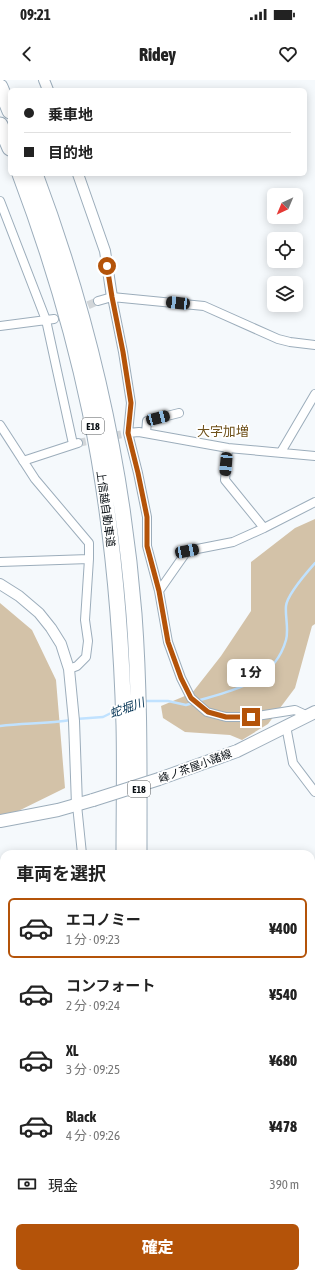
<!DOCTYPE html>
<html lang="ja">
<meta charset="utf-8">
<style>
:root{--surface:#fff;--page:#f2f2f2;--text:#222;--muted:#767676;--line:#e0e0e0;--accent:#b45309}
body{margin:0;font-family:"Asap Condensed","Noto Sans JP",sans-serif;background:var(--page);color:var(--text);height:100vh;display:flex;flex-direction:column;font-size:15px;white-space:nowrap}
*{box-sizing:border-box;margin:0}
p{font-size:13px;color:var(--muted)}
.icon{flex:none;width:22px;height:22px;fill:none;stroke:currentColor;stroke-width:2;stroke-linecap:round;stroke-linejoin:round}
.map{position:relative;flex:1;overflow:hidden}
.panel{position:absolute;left:0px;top:770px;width:315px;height:428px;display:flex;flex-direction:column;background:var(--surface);border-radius:12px 12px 0 0;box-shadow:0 2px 10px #0003}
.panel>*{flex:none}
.banner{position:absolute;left:8px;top:8px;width:299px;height:88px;border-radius:6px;box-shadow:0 2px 10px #0003;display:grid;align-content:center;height:88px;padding:0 16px;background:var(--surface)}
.needle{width:26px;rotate:224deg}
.fabs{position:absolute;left:267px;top:108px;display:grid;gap:8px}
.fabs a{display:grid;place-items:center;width:36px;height:36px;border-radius:6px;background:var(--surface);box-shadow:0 2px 10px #0003;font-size:20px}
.end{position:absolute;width:18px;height:18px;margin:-9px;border:5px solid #b45309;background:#fff;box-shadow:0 0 0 2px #fff}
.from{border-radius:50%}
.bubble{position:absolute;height:28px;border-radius:6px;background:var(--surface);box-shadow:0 2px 10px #0003;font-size:13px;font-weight:800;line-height:28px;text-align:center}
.car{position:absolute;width:12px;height:24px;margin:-12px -6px;border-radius:5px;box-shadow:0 0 3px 1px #0007;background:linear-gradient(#222 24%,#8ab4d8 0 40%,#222 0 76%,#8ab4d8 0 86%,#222 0)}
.banner b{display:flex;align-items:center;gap:14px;height:38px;font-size:15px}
.banner b+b{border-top:1px solid var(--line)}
.banner i{width:10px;height:10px;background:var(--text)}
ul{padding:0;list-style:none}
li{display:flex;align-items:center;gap:12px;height:60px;margin:0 8px 6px;padding:0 8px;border:2px solid transparent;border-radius:6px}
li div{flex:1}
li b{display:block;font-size:15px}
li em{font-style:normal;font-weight:800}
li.selected{border-color:var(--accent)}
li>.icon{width:36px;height:36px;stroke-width:1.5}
h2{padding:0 16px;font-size:18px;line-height:48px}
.pay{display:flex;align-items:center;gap:10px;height:44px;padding:0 16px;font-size:15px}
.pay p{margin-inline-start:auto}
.action{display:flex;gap:8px;margin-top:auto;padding:8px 16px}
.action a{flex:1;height:46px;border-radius:6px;background:var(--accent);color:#fff;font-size:16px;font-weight:800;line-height:46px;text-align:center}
.status{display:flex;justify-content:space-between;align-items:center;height:28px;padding:0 20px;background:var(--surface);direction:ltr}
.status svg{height:11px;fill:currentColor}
header{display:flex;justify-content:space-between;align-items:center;height:52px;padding:0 16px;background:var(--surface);font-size:18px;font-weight:800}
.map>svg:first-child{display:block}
.green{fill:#d3c2a8}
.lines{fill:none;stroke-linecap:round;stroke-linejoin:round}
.stream{stroke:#c0e2ff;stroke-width:2.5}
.minor-tunnel{stroke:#d2d6d9;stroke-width:8;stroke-dasharray:8 4;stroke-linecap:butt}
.minor-casing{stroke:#9cadbb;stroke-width:10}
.tertiary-casing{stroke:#9cadbb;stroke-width:12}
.secondary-casing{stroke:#9cadbb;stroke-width:14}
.motorway-casing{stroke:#9cadbb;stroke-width:17}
.minor{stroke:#fff;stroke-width:8}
.tertiary{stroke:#fff;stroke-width:10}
.secondary{stroke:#fff;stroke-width:12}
.motorway{stroke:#fff;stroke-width:15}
.secondary-bridge-casing{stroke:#9cadbb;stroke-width:14;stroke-linecap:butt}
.secondary-bridge{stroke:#fff;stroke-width:12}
.route{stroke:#b45309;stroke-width:5}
.labels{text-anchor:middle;stroke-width:3.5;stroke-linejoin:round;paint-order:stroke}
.shield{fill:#fff;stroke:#54585b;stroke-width:1}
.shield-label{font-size:10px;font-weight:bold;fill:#0a1015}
.street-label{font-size:11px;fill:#0a1015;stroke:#fff}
.water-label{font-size:12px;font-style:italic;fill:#003152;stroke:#fff}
.quarter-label{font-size:13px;fill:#6f521c;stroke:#fff}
</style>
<div class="status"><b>09:21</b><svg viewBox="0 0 49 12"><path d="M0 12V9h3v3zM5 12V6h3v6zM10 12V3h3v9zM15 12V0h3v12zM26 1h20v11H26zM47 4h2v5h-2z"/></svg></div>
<header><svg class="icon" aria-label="back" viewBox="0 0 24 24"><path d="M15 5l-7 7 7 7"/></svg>Ridey<svg class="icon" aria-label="heart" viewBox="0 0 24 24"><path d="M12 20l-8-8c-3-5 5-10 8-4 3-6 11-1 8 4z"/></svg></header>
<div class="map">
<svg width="315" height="1198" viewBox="0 0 315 1198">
<rect width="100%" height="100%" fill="#f5f9fc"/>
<!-- green -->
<path class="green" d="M315,439V544L312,546L295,608L268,644L242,660L230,655L185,652L163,638L161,626L192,613L221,576L251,531V482L295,448Z
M0,523L32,550L56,600L65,708L0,740Z"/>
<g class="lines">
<!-- stream -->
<path class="stream" d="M143,621H168L186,625L193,623
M197,621C234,610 274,602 286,560C289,549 285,537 286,526C287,515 307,492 315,483
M76,639L103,637L117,630
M0,646C24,643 47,644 71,640"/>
<!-- minor-tunnel -->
<path class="minor-tunnel" d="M77,230L98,221
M78,363L128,353"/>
<defs>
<path id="minor" d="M0,121L46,240L73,364
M112,217L123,272L131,323L128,353L138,393L147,437V466L159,511L168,562L181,598L191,618L207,632L226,637H251L295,630L308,636
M98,221L112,217L204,226L278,259L290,262L315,265
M0,246L54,239
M0,345L35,399L89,463V479L85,540L88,561L86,577L77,586L69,589
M128,353L139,352L228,368L315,376
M146,353L147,341L179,333
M281,372L315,314
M23,381L78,363
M264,448L315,422
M0,482L89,479
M159,511L187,471L233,462L264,448L225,400L228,368
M286,646L293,683L315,712
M77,725L82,774
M311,826H315
M311,900H315
M0,962L4,963
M311,1000H315
M107,1194V1198
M313,1198L315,1196"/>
<path id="tertiary" d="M44,0L48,10
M78,94L105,171L112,217
M0,504L19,516L39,533L51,548L61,564L69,589L74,641L77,725"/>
<path id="secondary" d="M159,699L237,671L315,632
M0,741L58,730L93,720"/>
<path id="motorway" d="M0,7L10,31
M0,45L10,68
M20,94C49,171 73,250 90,331C111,432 121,542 124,645C125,688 124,731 124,774
M35,94C88,235 122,384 134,534C140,614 139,694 139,774
M121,1198V1194
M137,1198V1194"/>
</defs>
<!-- minor casing -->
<use href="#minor" class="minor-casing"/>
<!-- tertiary casing -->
<use href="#tertiary" class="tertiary-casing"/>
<!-- secondary casing -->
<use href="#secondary" class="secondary-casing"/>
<!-- motorway casing -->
<use href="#motorway" class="motorway-casing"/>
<!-- minor -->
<use href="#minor" class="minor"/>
<!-- tertiary -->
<use href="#tertiary" class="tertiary"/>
<!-- secondary -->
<use href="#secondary" class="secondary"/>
<!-- motorway -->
<use href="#motorway" class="motorway"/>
<defs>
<path id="secondary-bridge" d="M93,720L159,699"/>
</defs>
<!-- secondary-bridge casing -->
<use href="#secondary-bridge" class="secondary-bridge-casing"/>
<!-- secondary-bridge -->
<use href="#secondary-bridge" class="secondary-bridge"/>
</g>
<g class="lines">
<!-- route -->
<path class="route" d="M107,186L112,217L123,272L131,323L128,353L138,393L147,437V466L159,511L168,562L181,598L191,618L208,632L226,637H251"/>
</g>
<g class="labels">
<!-- shield labels -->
<g class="shield">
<rect x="82" y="338" width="22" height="16" rx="3"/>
<rect x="128" y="701" width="22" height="16" rx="3"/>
</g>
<g class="shield-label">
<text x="93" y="350">E18</text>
<text x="139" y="713">E18</text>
</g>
<!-- street labels -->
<g class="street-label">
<text transform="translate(106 429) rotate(82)" y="4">上信越自動車道</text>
<text transform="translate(195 686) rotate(-20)" y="4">峰ノ茶屋小諸線</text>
</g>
<!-- water labels -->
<g class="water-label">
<text transform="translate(127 628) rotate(-19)" y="4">蛇堀川</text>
</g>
<!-- quarter labels -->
<g class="quarter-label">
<text x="223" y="356">大字加増</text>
</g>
</g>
</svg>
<div class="fabs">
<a><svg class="needle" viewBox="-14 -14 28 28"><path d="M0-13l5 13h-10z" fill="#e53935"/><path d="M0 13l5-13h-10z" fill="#767676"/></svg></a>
<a><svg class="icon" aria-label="locate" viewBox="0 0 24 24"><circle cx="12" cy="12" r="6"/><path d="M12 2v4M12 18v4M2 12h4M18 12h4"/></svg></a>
<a><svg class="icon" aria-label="layers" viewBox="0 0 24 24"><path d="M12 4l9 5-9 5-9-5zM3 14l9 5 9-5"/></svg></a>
</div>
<i class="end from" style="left:107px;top:186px"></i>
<i class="end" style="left:251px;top:637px"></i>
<div class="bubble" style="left:227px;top:579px;width:48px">1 分</div>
<i class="car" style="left:178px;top:223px;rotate:276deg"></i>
<i class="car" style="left:158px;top:338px;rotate:75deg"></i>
<i class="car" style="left:226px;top:384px;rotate:185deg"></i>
<i class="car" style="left:187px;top:471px;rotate:79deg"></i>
<div class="banner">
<b><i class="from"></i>乗車地</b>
<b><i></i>目的地</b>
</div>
<section class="panel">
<h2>車両を選択</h2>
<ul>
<li class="selected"><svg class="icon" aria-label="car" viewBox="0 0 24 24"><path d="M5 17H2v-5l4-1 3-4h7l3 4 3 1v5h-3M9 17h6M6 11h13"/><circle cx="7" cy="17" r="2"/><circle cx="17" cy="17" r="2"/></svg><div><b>エコノミー</b><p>1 分 · 09:23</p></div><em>¥400</em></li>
<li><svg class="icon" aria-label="car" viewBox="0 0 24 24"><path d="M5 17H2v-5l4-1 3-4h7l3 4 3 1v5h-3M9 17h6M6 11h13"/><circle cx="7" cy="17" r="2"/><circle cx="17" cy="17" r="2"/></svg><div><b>コンフォート</b><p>2 分 · 09:24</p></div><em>¥540</em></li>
<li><svg class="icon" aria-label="car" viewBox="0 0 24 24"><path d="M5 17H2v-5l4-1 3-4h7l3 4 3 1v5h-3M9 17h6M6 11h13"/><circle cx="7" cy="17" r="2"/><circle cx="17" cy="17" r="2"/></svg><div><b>XL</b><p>3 分 · 09:25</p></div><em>¥680</em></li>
<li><svg class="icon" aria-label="car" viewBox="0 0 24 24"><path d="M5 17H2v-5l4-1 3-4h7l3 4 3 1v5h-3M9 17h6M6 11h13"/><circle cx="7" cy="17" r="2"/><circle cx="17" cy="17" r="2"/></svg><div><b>Black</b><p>4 分 · 09:26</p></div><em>¥478</em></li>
</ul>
<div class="pay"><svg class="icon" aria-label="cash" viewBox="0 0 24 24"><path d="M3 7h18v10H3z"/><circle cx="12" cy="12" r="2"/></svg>現金<p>390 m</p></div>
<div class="action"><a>確定</a></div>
</section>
</div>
